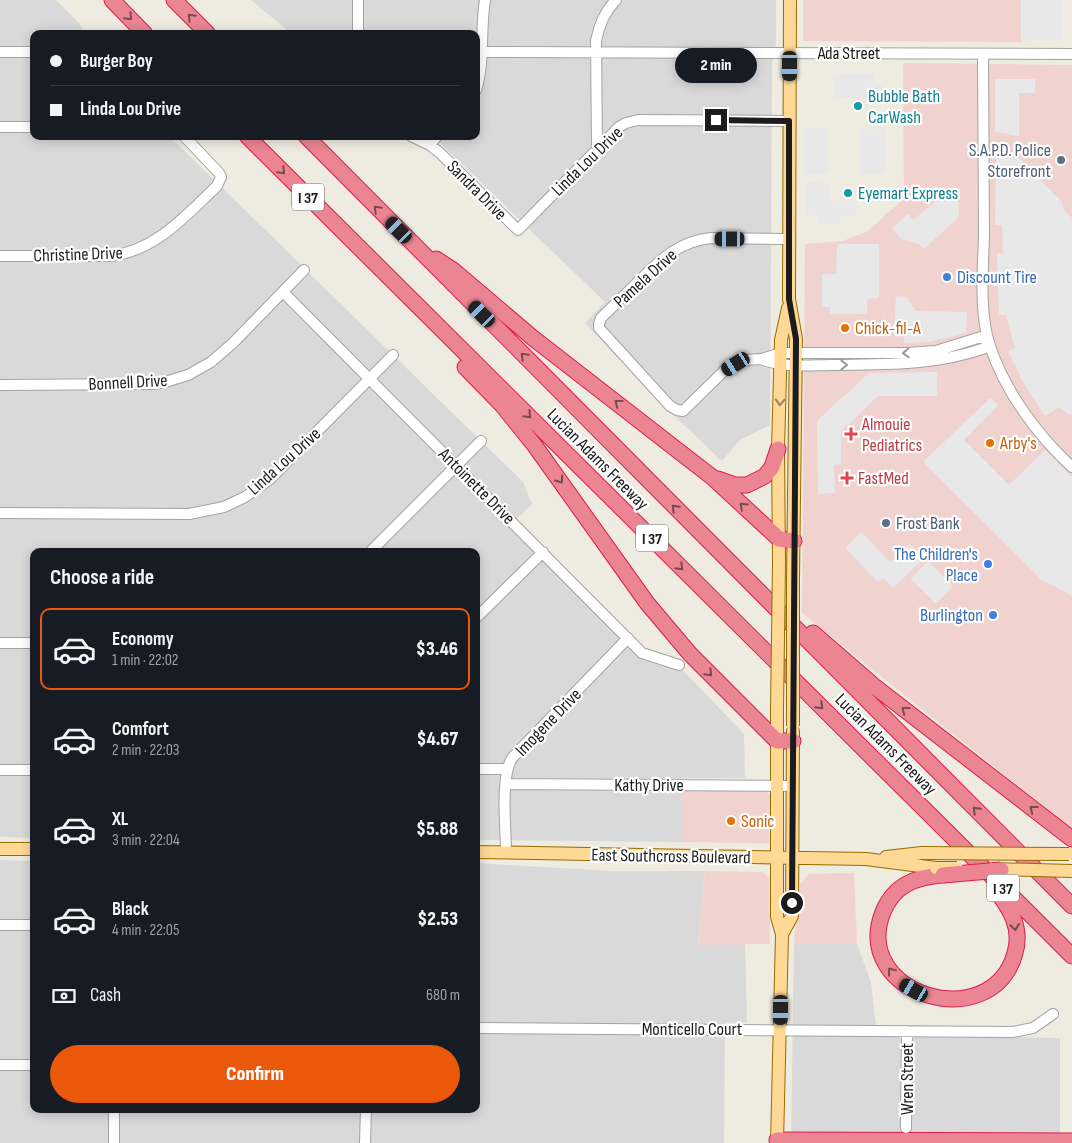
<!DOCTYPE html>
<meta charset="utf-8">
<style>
:root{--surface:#171b24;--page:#20242c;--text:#f1f3f6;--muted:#9ea1a6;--line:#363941;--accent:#ea580c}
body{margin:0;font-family:"Sofia Sans Condensed",sans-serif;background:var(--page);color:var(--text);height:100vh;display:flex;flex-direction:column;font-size:19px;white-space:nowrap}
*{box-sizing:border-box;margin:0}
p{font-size:16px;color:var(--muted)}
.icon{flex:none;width:28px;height:28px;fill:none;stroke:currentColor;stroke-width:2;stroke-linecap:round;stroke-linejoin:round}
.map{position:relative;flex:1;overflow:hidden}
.sheet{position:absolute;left:30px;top:548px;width:450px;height:565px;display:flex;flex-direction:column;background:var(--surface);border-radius:10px;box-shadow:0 2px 12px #0003}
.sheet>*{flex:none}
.guide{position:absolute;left:30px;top:30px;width:450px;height:110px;border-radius:10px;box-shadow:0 2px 12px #0003;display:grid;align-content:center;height:110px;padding:0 20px;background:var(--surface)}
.end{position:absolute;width:22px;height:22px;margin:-11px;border:6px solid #1c1c1c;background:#fff;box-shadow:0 0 0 2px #fff}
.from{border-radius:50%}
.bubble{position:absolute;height:35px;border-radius:18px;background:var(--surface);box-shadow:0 2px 12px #0003;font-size:16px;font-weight:800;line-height:35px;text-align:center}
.car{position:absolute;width:15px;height:30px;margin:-15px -8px;border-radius:6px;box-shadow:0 0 4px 1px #0007;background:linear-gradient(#222 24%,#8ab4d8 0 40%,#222 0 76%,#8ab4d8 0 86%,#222 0)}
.guide b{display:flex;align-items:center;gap:18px;height:48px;font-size:19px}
.guide b+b{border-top:1px solid var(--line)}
.guide i{width:12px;height:12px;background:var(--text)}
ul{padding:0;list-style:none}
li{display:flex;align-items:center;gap:15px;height:82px;margin:0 10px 8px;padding:0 10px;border:2px solid transparent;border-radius:10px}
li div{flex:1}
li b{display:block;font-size:19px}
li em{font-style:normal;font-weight:800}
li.current{border-color:var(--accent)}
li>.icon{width:45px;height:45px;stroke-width:1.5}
h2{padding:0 20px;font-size:22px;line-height:60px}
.pay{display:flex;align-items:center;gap:12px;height:55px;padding:0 20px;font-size:19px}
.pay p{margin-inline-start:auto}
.cta{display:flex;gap:10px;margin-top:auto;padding:10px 20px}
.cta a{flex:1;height:58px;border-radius:30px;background:var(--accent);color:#fff;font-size:20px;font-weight:800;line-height:58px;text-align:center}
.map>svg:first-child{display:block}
.residential{fill:#dad9d9}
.commercial{fill:#f0d3cf}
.parking{fill:#e8e8e8}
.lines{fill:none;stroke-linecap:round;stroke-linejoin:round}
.minor-casing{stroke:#a3a3a3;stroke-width:12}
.major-casing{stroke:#946d00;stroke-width:14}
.highway-casing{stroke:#de1c52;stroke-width:17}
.minor{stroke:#fff;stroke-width:10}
.major{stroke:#ffd895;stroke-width:12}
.highway{stroke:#ea8591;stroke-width:15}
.major-bridge-casing{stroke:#946d00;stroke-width:14;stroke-linecap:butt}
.highway-bridge-casing{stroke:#de1c52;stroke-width:17;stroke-linecap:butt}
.major-bridge{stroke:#ffd895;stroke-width:12}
.highway-bridge{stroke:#ea8591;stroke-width:15}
.oneway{stroke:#794b51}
.oneway2{stroke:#999}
.oneway3{stroke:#99835f}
.route{stroke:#1c1c1c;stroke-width:6}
.culture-dot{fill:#0f9aa8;stroke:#fff;stroke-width:2}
.service-dot{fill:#5c6f8a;stroke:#fff;stroke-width:2}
.shop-dot{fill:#3f7fe0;stroke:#fff;stroke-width:2}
.food-dot{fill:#e8710a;stroke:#fff;stroke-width:2}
.health-dot{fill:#e0444e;stroke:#fff;stroke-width:2}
.labels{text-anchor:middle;stroke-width:4.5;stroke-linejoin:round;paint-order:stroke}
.shield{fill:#fff;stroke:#606060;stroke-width:1}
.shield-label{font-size:16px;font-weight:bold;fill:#1c1c1c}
.street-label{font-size:18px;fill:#1c1c1c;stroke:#fff}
.culture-label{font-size:18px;fill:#0d838f;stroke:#fff;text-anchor:start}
.service-label{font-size:18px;fill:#4e5e75;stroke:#fff;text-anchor:end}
.shop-label{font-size:18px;fill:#366cbe;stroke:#fff;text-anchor:end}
.food-label{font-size:18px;fill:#c56008;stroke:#fff;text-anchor:start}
.health-label{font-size:18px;fill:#be3a42;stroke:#fff;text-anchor:start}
</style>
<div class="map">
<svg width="1072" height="1143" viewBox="0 0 1072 1143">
<rect width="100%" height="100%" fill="#eeebe1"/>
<!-- residential -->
<path class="residential" d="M0,0H56L80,24L85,34H34V136H169L523,482L532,504L510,525L640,657L681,668L744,734L745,778H682L681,842L476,840V551H34V838L0,837Z
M251,0H776V43L772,64L770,425L740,440L722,461L663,405L585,323L605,302L439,142L423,136H476V34H292Z
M0,860L34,861V1109H476V863L612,871H705L698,944L745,943L747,1022L725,1023L724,1143H0Z
M794,944H857L871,982L877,1035L1060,1038V1143H791Z"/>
<!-- commercial -->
<path class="commercial" d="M803,0H1021L1022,42L803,41Z
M903,63L1072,65V829L802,613L805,244L843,241L866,232L904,199Z
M681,790H762L766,791L770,795L769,843L681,842Z
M705,871L763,872L769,878L770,944L698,945Z
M854,873L857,944H794L800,884L809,874Z"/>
<!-- parking -->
<path class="parking" d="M1021,0H1063V40L1021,41Z
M833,74H874V85H882V98H833Z
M995,79H1035V93H1019V136L995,132Z
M804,127H828L829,174H804Z
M860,129H885V174H860Z
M996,158H1019L1061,201L1065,211L1072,218V414L1070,415L1059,407L1045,416L1024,384L1008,351L1015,348L1006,315H999L997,254L1003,253L1002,225H995Z
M806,182L829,183V201H856V217H840V224H818V215H806Z
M950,190L958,199L959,217L924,249L919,244L901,239L892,228L908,214L913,220Z
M837,244H879V298L867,299V314H830V307H822V274H836Z
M896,296L906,297L916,311L967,312L966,333L929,342L904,343V335H894Z
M937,372V396H878L841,431V464L834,465L835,493L818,494L817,423L819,419L869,373Z
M990,398L998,405L964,440L1009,485L1045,450L1072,477V596L1041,579L923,462Z
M861,532L890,562L910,544L924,558L893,588L884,578L878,582L845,548Z
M928,561L953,586L936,604L911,579Z"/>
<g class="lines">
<defs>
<path id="minor" d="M358,34V0
M0,52H34
M476,52L1072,54
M983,54C983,115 984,175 984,236C983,270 979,314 990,346C1005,391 1037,435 1072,467
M476,90C485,61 480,30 485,0
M0,127H34
M411,136L430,145L440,153L518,230L619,127L626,123L638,120L789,121
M430,145L437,136
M597,148L596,41C599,25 604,12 616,0
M0,256H110C156,251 186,215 217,186L221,177L219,173L184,136
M283,292L642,653L679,665
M761,359C784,368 808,365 833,365C887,364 933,366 985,348L988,341L981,337L936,351L907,353H781L761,359L746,360L736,363L726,369L683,411L677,410L670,406L599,328V324L601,318C614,305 627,293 640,280C661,259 680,241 711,238L788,239
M0,385L150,384L162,383L188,375L211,362L233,343L304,270
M0,513L189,514L224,507L245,497L270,479L393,355
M371,551L481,441
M476,618L543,552
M0,643H34
M476,769H507
M0,770H34
M506,784L792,786
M506,852C506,829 500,778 512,758L628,638
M0,925H34
M476,1028L1013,1032L1033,1028L1053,1014
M0,1065H34
M906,1128L907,1031
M114,1143V1109
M365,1143L366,1109"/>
<path id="major" d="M790,0L789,299L796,339L793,578
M779,563L778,449L781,340L788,308
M777,710V917L782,934L777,1143
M0,849H34
M476,852L866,859L936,868
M886,857L922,853
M782,934L792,916L793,731"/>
<path id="highway" d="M112,0L145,34
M174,0L208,34
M247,136L1072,956
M306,136L1072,906
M436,259L453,270L533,338L712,477L779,539L794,541
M465,367L502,405L535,446L647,603L690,654L777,741H793
M718,479L735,485H747L765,476L772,467L778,449
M813,633L874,686L1072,839
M943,875C915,877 894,885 883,912C850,995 992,1037 1015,953C1022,929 1011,909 996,891
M777,1140L1072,1141"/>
</defs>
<!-- minor casing -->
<use href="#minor" class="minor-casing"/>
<!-- major casing -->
<use href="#major" class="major-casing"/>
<!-- highway casing -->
<use href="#highway" class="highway-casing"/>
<!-- minor -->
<use href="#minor" class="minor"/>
<!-- major -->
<use href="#major" class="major"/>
<!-- highway -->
<use href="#highway" class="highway"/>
<defs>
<path id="major-bridge" d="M777,710L779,563
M793,726V578
M922,853L1069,854
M936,868H957
M992,869L1072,871"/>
<path id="highway-bridge" d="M943,875L1001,870"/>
</defs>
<!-- major-bridge casing -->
<use href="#major-bridge" class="major-bridge-casing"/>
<!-- highway-bridge casing -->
<use href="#highway-bridge" class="highway-bridge-casing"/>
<!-- major-bridge -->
<use href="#major-bridge" class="major-bridge"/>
<!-- highway-bridge -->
<use href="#highway-bridge" class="highway-bridge"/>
</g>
<!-- one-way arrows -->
<defs><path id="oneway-chevron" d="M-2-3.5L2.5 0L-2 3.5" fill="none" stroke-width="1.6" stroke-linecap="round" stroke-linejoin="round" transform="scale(1.25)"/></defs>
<g class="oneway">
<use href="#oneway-chevron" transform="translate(129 17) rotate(45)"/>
<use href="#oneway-chevron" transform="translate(191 17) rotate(-135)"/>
<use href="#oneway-chevron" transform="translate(282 171) rotate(45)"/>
<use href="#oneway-chevron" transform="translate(377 209) rotate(-135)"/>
<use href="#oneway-chevron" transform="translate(524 356) rotate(-135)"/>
<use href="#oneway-chevron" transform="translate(618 403) rotate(-142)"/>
<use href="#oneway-chevron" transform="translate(528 415) rotate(45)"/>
<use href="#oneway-chevron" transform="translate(560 480) rotate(55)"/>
<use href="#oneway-chevron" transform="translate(743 506) rotate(-137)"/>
<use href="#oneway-chevron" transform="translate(675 508) rotate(-135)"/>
<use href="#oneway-chevron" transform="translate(680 567) rotate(45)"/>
<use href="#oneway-chevron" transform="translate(709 673) rotate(45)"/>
<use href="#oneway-chevron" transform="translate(820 706) rotate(45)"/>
<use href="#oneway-chevron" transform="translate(905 710) rotate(-142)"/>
<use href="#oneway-chevron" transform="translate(1033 809) rotate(-142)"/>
<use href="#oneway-chevron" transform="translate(976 810) rotate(-135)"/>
<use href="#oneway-chevron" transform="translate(1015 927) rotate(81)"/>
<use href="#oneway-chevron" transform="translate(891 971) rotate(-127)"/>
</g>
<g class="oneway2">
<use href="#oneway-chevron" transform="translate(906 353) rotate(178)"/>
<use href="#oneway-chevron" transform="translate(844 365)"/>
</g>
<use class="oneway3" href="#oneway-chevron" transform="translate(780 402) rotate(92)"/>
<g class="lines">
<!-- route -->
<path class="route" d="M716,120L789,121V299L796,339L792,903"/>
</g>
<!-- markers -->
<g class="culture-dot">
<circle cx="858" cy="106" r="5"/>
<circle cx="848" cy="193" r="5"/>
</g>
<g class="service-dot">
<circle cx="1061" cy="160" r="5"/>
<circle cx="886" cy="523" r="5"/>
</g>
<g class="shop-dot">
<circle cx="947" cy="277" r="5"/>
<circle cx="988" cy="564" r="5"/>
<circle cx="993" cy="615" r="5"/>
</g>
<g class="food-dot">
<circle cx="845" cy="328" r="5"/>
<circle cx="990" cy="443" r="5"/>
<circle cx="731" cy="821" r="5"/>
</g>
<g class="health-dot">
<path d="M848.5 426.5h5v5h5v5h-5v5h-5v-5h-5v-5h5z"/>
<path d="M844.5 470.5h5v5h5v5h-5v5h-5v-5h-5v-5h5z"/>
</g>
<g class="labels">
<!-- shield labels -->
<g class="shield">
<rect x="292" y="183.5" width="32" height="27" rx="4"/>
<rect x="636" y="524.5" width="32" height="27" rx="4"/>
<rect x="987" y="874.5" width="32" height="27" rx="4"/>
</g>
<g class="shield-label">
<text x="308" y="203">I 37</text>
<text x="652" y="544">I 37</text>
<text x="1003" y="894">I 37</text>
</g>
<!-- street labels -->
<g class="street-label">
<text x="849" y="59">Ada Street</text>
<text transform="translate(587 161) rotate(-44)" y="6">Linda Lou Drive</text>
<text transform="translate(477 190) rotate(45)" y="6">Sandra Drive</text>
<text transform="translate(78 254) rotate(-2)" y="6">Christine Drive</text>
<text transform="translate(645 278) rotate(-42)" y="6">Pamela Drive</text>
<text transform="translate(128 382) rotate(-3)" y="6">Bonnell Drive</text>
<text transform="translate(598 459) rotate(45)" y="6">Lucian Adams Freeway</text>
<text transform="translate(284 461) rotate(-42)" y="6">Linda Lou Drive</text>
<text transform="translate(477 486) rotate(45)" y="6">Antoinette Drive</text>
<text transform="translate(548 722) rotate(-46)" y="6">Imogene Drive</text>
<text transform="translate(886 744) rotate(45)" y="6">Lucian Adams Freeway</text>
<text x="649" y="791">Kathy Drive</text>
<text transform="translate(671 856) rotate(1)" y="6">East Southcross Boulevard</text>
<text x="692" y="1035">Monticello Court</text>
<text transform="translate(907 1079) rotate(-90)" y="6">Wren Street</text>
</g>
<!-- culture labels -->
<g class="culture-label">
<text x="868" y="102">Bubble Bath<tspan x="868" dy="21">CarWash</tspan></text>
<text x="858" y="199">Eyemart Express</text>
</g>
<!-- service labels -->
<g class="service-label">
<text x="1051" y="156">S.A.P.D. Police<tspan x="1051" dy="21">Storefront</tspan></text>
<text x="896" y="529" text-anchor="start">Frost Bank</text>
</g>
<!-- shop labels -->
<g class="shop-label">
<text x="957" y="283" text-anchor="start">Discount Tire</text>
<text x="978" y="560">The Children's<tspan x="978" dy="21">Place</tspan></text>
<text x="983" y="621">Burlington</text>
</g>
<!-- food labels -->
<g class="food-label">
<text x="855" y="334">Chick-fil-A</text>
<text x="1000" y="449">Arby's</text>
<text x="741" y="827">Sonic</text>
</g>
<!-- health labels -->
<g class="health-label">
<text x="862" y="430">Almouie<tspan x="862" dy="21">Pediatrics</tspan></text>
<text x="858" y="484">FastMed</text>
</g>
</g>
</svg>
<i class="end from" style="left:792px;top:903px"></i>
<i class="end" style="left:716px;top:120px"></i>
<div class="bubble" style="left:675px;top:48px;width:82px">2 min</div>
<i class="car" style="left:790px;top:66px;rotate:180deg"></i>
<i class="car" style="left:399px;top:230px;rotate:315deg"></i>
<i class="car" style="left:730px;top:239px;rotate:270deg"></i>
<i class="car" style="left:482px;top:314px;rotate:315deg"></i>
<i class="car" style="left:736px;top:364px;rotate:238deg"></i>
<i class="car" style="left:914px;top:990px;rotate:300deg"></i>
<i class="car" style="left:781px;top:1010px;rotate:181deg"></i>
<div class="guide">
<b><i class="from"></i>Burger Boy</b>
<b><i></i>Linda Lou Drive</b>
</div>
<section class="sheet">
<h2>Choose a ride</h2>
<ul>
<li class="current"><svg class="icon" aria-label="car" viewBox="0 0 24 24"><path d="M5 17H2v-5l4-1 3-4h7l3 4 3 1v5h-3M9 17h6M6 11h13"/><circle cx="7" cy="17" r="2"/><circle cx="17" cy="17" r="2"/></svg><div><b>Economy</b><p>1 min · 22:02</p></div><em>$3.46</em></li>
<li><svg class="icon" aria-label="car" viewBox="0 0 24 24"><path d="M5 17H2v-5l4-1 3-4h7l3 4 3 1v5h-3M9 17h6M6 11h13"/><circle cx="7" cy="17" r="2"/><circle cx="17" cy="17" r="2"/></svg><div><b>Comfort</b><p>2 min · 22:03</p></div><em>$4.67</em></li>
<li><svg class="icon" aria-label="car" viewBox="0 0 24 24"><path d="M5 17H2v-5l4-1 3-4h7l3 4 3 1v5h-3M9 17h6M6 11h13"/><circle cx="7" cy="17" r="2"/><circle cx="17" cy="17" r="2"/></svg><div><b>XL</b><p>3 min · 22:04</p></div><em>$5.88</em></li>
<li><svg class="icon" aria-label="car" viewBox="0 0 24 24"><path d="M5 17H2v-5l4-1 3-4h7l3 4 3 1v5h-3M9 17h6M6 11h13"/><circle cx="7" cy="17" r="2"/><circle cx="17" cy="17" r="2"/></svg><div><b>Black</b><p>4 min · 22:05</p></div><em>$2.53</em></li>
</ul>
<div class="pay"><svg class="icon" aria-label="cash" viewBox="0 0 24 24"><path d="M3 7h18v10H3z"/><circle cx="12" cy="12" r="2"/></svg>Cash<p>680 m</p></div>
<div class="cta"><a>Confirm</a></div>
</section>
</div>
